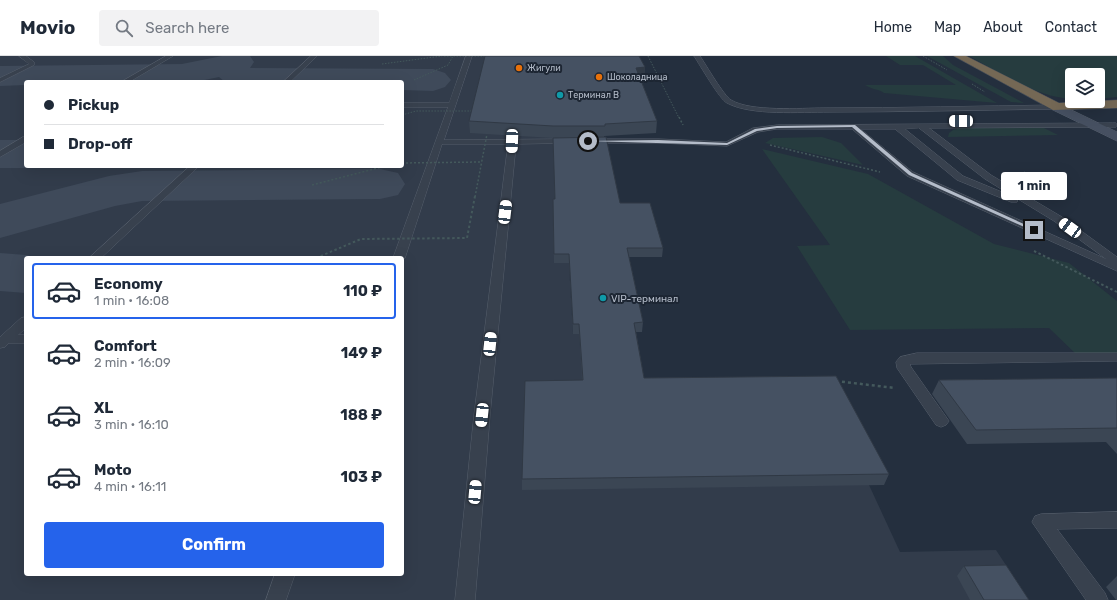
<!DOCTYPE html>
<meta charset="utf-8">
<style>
:root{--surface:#fff;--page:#f2f2f3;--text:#1f2937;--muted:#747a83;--line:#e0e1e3;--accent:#2563eb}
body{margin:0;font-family:Rubik,sans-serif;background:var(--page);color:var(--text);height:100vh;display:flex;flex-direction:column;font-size:15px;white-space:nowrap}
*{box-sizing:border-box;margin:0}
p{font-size:13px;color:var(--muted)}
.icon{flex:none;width:22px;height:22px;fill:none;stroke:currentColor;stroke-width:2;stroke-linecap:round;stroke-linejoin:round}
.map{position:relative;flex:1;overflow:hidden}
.side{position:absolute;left:24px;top:200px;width:380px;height:320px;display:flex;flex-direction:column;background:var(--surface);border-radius:4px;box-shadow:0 4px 16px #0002}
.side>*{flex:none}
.banner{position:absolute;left:24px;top:24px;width:380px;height:88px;border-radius:4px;box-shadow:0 4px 16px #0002;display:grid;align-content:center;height:88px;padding:0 20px;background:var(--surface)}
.fabs{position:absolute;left:1065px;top:12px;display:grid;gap:8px}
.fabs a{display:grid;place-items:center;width:40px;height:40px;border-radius:4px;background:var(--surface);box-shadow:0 4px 16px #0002;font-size:20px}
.end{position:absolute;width:18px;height:18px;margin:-9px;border:5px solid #b4bcc9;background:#111;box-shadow:0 0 0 2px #111}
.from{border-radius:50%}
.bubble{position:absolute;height:28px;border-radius:4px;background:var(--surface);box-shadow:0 4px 16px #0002;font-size:13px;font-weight:700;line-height:28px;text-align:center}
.car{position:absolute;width:12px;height:24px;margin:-12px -6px;border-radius:5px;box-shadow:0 0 3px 1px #0007;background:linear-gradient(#fff 24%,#345 0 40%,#fff 0 76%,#345 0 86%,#fff 0)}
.banner b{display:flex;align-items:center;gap:14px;height:38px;font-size:15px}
.banner b+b{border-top:1px solid var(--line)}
.banner i{width:10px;height:10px;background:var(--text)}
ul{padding:7px 0 0;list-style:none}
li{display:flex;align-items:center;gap:12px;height:56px;margin:0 8px 6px;padding:0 12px;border:2px solid transparent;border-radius:4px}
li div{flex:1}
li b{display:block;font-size:15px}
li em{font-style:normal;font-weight:700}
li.active{border-color:var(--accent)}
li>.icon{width:36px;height:36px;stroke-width:1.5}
.cta{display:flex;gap:8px;margin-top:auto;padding:8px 20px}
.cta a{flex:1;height:46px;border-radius:4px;background:var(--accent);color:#fff;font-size:16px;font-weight:700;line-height:46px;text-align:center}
header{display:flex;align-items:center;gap:24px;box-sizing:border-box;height:56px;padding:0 20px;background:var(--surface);border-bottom:1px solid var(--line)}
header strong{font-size:19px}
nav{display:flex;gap:22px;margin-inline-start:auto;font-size:14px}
.search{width:280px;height:36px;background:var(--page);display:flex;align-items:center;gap:10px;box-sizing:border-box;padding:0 14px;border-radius:4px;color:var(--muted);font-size:15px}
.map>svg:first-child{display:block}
.airport{fill:#323c4b;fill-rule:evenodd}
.green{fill:#263c3f}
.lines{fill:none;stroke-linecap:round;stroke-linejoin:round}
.taxiway{fill:#3f4a5a;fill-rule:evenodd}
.lane-casing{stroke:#565f6c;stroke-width:1}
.secondary-casing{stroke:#565f6c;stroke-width:1}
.highway-casing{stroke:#434c59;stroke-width:1}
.path-far3{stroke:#44595c;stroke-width:1;stroke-dasharray:1.5 1.5;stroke-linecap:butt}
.path-far2{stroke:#44595c;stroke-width:1.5;stroke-dasharray:2 2;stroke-linecap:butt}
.path-far1{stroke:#44595c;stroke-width:2;stroke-dasharray:2.5 2.5;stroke-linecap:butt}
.path{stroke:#44595c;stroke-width:2.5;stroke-dasharray:3 3;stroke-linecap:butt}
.lane{fill:#38414e;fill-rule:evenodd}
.secondary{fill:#465061;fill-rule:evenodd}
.highway{fill:#746855;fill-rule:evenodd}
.path-bridge-far2{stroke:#44595c;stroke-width:1;stroke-dasharray:1.5 1.5;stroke-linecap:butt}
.path-bridge-far1{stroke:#44595c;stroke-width:1.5;stroke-dasharray:2 2;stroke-linecap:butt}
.path-bridge{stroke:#44595c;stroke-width:2;stroke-dasharray:2.5 2.5;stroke-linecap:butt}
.wall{fill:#3b4654}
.shaded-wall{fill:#303945}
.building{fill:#455162;stroke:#303945}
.route{fill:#b4bcc9}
.food-dot{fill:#e8710a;stroke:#1d2633;stroke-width:1.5}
.culture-dot{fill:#0f9aa8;stroke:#1d2633;stroke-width:1.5}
.labels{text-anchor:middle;stroke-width:4;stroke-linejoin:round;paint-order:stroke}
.far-poi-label{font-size:9px;fill:#b4bcc9;stroke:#1d2633;text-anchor:start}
.poi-label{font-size:10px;fill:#b4bcc9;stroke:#1d2633;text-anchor:start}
</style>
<header>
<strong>Movio</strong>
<div class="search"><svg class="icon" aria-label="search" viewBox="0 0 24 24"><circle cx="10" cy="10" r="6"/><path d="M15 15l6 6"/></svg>Search here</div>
<nav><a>Home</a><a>Map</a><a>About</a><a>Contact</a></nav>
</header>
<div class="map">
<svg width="1117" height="544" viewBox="0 0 1117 544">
<rect width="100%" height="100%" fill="#242f3e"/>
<!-- airport -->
<path class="airport" d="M0,0H488L587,81L553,88L554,114L563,197L554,198V207H569L573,278H579L583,334L869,429L900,496L996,494L1029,544H0ZM26,26H402V110H26ZM26,202H402V518H26Z"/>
<!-- green -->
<path class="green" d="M886,0H915L997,47L884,37C879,33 873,34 865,29H956L923,9H900Z
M927,0H943L953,9L1024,47L1011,46Z
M969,0H1117V41L1098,43V19H1072V43C1035,41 1001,17 969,0Z
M960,72H1044L1058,79L948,81L949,77L953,74Z
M822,81L841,87L863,109L765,87L773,82Z
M762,93L868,118L994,188L1069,207L1117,245V298L1077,299L1049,272L850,274L797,190L830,189Z"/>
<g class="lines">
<!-- taxiway -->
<path class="taxiway" d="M222,0H250L254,6L250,12H252L433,13L445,17L451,24L445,31L433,35L402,34V26H225L219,21L195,26H26V29L0,30V10L182,8Z
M0,84H26V110H33L26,112H0Z
M380,113L398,117L405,128L398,139L380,143L142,145L115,150L0,182V148L109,120L142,115Z
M0,197L26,199L39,202H26V237L0,235Z"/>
<defs>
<path id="lane" d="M19,0H26L34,6V9L0,26V22L29,8Z
M166,0H173L129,26H121Z
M311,0H317L290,26H283Z
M466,0H472L444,84L570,83L574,85L570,87L516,88L490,359L475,544H455L474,359L508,88H442L405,202L402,205V202H393L448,51H402V47H449Z
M694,0H700C706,9 724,40 731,44C751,56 801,52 824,52C902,52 979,50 1057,49L1061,51L1057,53C981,54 905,56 829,56C801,56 751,60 727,47C720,44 700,9 694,0Z
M1113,67H1116V71L929,72L991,119L1062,161L1117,201V215L907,120L852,73H777L758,76L727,90L659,87H590L586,85L590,83H659L726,86L753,72L777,69ZM919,72L985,123L1014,141L963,120L905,73ZM861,73H895L957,124L1011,146H1017L1018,143L1054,165L1106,203L913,116Z
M23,81H26V86L0,101V95Z
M190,110H199L101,202H89Z
M26,261V272L18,279H26V287H9L5,291L0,292V281L21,262Z
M917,297H1117V305L910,308L911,311L949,365L946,369L941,371L936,369L897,312L896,306L900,301Z
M1117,456V472L1057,473L1105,537L1108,544H1086L1032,466L1035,460L1041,458Z
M275,518H295L286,544H266Z"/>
<path id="secondary" d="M1057,47L1117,76V85L1053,54L1051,51L1053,48Z"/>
<path id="highway" d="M954,0H966L1059,47L1117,44V52L1053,54Z"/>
</defs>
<!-- lane casing -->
<use href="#lane" class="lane-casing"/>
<!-- secondary casing -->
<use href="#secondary" class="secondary-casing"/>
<!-- highway casing -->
<use href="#highway" class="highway-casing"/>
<!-- path-far3 -->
<path class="path-far3" d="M444,0H452
M648,0L679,62
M923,0L947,14
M382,8L442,0
M972,28L985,36"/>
<!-- path-far2 -->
<path class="path-far2" d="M679,61L683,69
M770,89L880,116
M1024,116L1051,135L1050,137
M312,129L386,110"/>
<!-- path-far1 -->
<path class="path-far1" d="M1034,195L1117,236"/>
<!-- path -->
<path class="path" d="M836,325L895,332"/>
<!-- lane -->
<use href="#lane" class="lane"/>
<!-- secondary -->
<use href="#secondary" class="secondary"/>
<!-- highway -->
<use href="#highway" class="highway"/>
<!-- path-bridge-far2 -->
<path class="path-bridge-far2" d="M414,24L448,9L453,0H487
M402,59L416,55H474"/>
<!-- path-bridge-far1 -->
<path class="path-bridge-far1" d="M402,107L481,106
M475,141L487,78"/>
<!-- path-bridge -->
<path class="path-bridge" d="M316,202L361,183L467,182L475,140"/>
</g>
<!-- wall -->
<path class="wall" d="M645,11L644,22H640L657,65L656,77L604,80V81L620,147L663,192L662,201H629L643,266L642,276H636L644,322L889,418L884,429L522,434V423L582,324L579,278H573L569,207H554L553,143H555L553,82L470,77L469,65Z
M1117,322V398L1106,386L967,388L932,338L939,324Z
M964,510L1029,544H970L957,520Z
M1117,520V544H1116L1106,531Z"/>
<!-- shaded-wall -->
<path class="shaded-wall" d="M645,11L644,22L635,23L636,12Z"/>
<!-- building -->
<path class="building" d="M485,0H639L645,11L636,12L657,65L605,68V70H553L469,65Z
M606,81L620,147H650L663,192H627L643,266L634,267L644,322L836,320L889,418L522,423L525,325L583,324L579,268H573L569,198H554L553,143H555L553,82Z
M1117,322V372L976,374L939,324Z
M1006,509L1029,544H984L964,510Z"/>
<!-- route -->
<path class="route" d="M855,69L912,117L1037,174L1033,175L909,119L852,71L777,72L757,75L727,89L586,85L658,84L727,87L755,73L777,70Z"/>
<!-- markers -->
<g class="food-dot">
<circle cx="519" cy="12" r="4"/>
<circle cx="599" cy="21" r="4"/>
</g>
<g class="culture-dot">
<circle cx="560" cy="39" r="4"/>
<circle cx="603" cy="242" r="4"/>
</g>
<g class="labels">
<!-- far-poi labels -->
<g class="far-poi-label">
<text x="527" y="15">Жигули</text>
<text x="607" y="24">Шоколадница</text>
<text x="568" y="42">Терминал B</text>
</g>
<!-- poi labels -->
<g class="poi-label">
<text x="611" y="246">VIP-терминал</text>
</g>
</g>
</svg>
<div class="fabs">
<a><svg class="icon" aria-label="layers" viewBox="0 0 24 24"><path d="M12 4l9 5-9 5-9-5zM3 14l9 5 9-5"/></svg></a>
</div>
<i class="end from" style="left:588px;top:85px"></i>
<i class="end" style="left:1034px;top:174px"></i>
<div class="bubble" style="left:1001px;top:116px;width:66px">1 min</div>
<i class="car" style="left:961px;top:65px;rotate:270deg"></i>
<i class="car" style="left:512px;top:85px;rotate:182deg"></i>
<i class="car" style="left:505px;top:156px;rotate:7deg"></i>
<i class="car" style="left:1070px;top:172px;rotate:306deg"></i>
<i class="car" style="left:490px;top:288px;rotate:6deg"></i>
<i class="car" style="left:482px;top:359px;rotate:186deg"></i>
<i class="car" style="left:475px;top:436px;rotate:5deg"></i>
<div class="banner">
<b><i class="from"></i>Pickup</b>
<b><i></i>Drop-off</b>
</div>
<section class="side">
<ul>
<li class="active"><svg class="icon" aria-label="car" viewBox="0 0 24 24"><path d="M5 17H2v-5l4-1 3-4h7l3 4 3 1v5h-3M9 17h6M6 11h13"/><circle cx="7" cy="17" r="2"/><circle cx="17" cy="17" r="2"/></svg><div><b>Economy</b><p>1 min · 16:08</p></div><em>110 ₽</em></li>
<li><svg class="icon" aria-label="car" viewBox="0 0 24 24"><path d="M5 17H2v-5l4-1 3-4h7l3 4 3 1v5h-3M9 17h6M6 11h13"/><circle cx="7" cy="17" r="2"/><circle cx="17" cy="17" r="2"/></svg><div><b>Comfort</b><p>2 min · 16:09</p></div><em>149 ₽</em></li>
<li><svg class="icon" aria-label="car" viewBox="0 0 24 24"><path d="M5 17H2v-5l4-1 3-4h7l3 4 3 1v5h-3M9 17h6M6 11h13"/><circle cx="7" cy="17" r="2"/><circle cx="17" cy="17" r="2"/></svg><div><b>XL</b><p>3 min · 16:10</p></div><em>188 ₽</em></li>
<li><svg class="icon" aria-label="car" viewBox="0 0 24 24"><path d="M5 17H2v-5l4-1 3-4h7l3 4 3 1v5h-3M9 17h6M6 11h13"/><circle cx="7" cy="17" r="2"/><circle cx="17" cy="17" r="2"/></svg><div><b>Moto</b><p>4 min · 16:11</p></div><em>103 ₽</em></li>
</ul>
<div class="cta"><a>Confirm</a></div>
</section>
</div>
